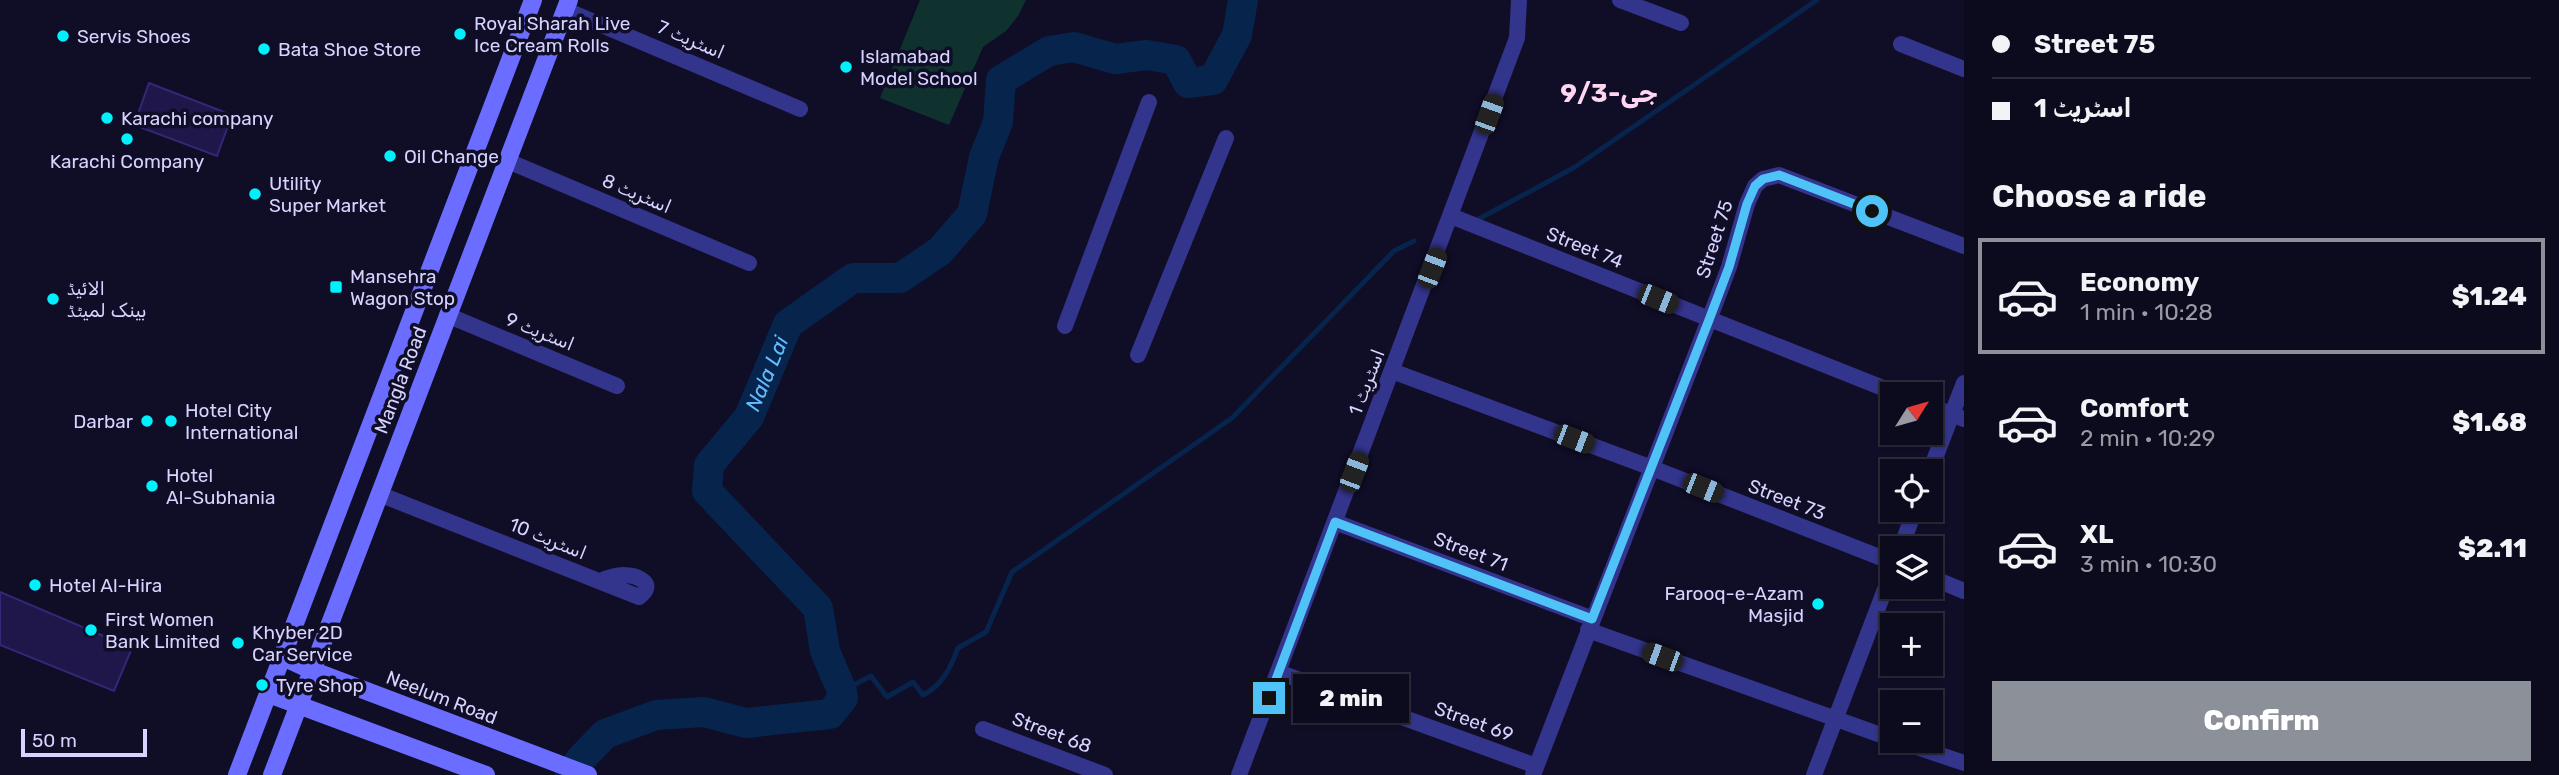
<!DOCTYPE html>
<meta charset="utf-8">
<style>
:root{--surface:#0c0a1d;--page:#1a182a;--text:#f1f3f6;--muted:#9a9aa4;--line:#2c2b3b;--accent:#8c9099}
body{margin:0;font-family:Rubik,"Noto Naskh Arabic",sans-serif;background:var(--page);color:var(--text);height:100vh;display:flex;flex-direction:column;font-size:26px;white-space:nowrap}
*{box-sizing:border-box;margin:0}
p{font-size:23px;color:var(--muted)}
.icon{flex:none;width:38px;height:38px;fill:none;stroke:currentColor;stroke-width:2;stroke-linecap:round;stroke-linejoin:round}
.map{position:relative;flex:1;overflow:hidden}
.drawer{display:flex;flex-direction:column;background:var(--surface);width:595px}
.drawer>*{flex:none}
.top-card{display:grid;align-content:center;height:154px;padding:0 28px;background:var(--surface)}
.needle{width:46px;rotate:53deg}
.tools{position:absolute;left:1880px;top:382px;display:grid;gap:14px}
.tools a{display:grid;place-items:center;width:63px;height:63px;border-radius:0px;background:var(--surface);box-shadow:0 2px 5px #0004,0 0 0 2px var(--line);font-size:35px}
.scale{position:absolute;left:21px;bottom:18px;width:126px;box-sizing:border-box;padding-left:7px;border:4px solid #d6d3ff;border-top:0;font-size:19px;line-height:24px;white-space:nowrap;color:#d6d3ff;-webkit-text-stroke:5px #100d27;paint-order:stroke}
.end{position:absolute;width:32px;height:32px;margin:-16px;border:9px solid #4fc3f7;background:#111;box-shadow:0 0 0 4px #111}
.from{border-radius:50%}
.bubble{position:absolute;height:49px;border-radius:0px;background:var(--surface);box-shadow:0 2px 5px #0004,0 0 0 2px var(--line);font-size:23px;font-weight:800;line-height:49px;text-align:center}
.car{position:absolute;width:21px;height:42px;margin:-21px -10px;border-radius:9px;box-shadow:0 0 5px 2px #0007;background:linear-gradient(#222 24%,#8ab4d8 0 40%,#222 0 76%,#8ab4d8 0 86%,#222 0)}
.top-card b{display:flex;align-items:center;gap:24px;height:66px;font-size:26px}
.top-card b+b{border-top:2px solid var(--line)}
.top-card i{width:18px;height:18px;background:var(--text)}
ul{padding:0;list-style:none}
li{display:flex;align-items:center;gap:21px;height:116px;margin:0 14px 10px;padding:0 14px;border:4px solid transparent;border-radius:0px}
li div{flex:1}
li b{display:block;font-size:26px}
li em{font-style:normal;font-weight:800}
li.selected{border-color:var(--accent)}
li>.icon{width:63px;height:63px;stroke-width:1.5}
h2{padding:0 28px;font-size:32px;line-height:84px}
.action{display:flex;gap:14px;margin-top:auto;padding:14px 28px}
.action a{flex:1;height:80px;border-radius:0px;background:var(--accent);color:#fff;font-size:28px;font-weight:800;line-height:80px;text-align:center}
main{display:flex;flex:1;min-height:0}
.map>svg:first-child{display:block}
.green{fill:#0f322f}
.lines{fill:none;stroke-linecap:round;stroke-linejoin:round}
.stream{stroke:#07244c;stroke-width:5}
.river{stroke:#07244c;stroke-width:30}
.building{fill:#1f174a;stroke:#332778;stroke-width:2}
.street{stroke:#33348b;stroke-width:16}
.secondary{stroke:#6a6dff;stroke-width:18}
.route{stroke:#4fc3f7;stroke-width:9}
.poi-dot{fill:#00f1fe;stroke:#100d27;stroke-width:2.5}
.labels{text-anchor:middle;stroke-width:7;stroke-linejoin:round;paint-order:stroke}
.poi-label{font-size:19px;fill:#d6d3ff;stroke:#100d27;text-anchor:start}
.street-label{font-size:19px;fill:#d6d3ff;stroke:#100d27}
.water-label{font-size:21px;font-style:italic;fill:#61bdff;stroke:#100d27}
.district-label{font-size:26px;font-weight:bold;fill:#ffd5f2;stroke:#100d27}
</style>
<main>
<div class="map">
<svg width="1964" height="775" viewBox="0 0 1964 775">
<rect width="100%" height="100%" fill="#100d27"/>
<!-- green -->
<path class="green" d="M920,0H1026L1018,16L1006,31L983,47L949,125L880,98Z"/>
<g class="lines">
<!-- stream -->
<path class="stream" d="M1475,221L1575,167L1817,0
M842,691L871,676L887,697L913,682L923,695C942,686 951,667 958,648L986,632L1012,572L1232,418L1394,251L1414,241"/>
<!-- river -->
<path class="river" id="s1" d="M570,775L580,760L605,734L656,715L704,712L746,723L830,714L843,698L842,691L825,651L818,608L707,491L709,465L749,417L788,324L853,278H900L940,251L972,214L984,157L998,122L1001,80L1049,51L1074,47L1115,59L1147,55L1176,60L1188,83L1213,80L1237,35L1243,0"/>
</g>
<!-- building -->
<path class="building" d="M149,83L232,115L217,156L134,125Z
M0,592L132,648L114,691L0,645Z"/>
<g class="lines">
<!-- street -->
<path class="street" d="M1620,0L1681,23
M566,10L800,109
M1901,44L1964,69
M508,161L749,263
M1451,216L1898,394
M447,315L617,386
M1065,326L1149,102
M1138,355L1226,138
M1392,371L1652,468L1892,562
M1930,406L1964,419
M1930,471L1964,383
M379,494L639,597C658,583 636,575 623,575C615,575 607,578 600,581
M1335,522L1593,619
M1901,548L1915,509
M1930,577L1964,591
M1588,630L1892,739
M1278,672L1536,766
M983,729L1105,775
M1896,740L1964,763
M1239,775L1517,38L1519,0
M1533,775L1709,320L1729,267L1747,204L1755,186L1763,179L1779,175L1964,246
M1814,775L1892,571"/>
<!-- secondary -->
<path class="secondary" d="M283,657L311,670L588,775
M269,694L486,775
M237,775L533,0
M272,775L569,0"/>
</g>
<g class="lines">
<!-- route -->
<path class="route" d="M1269,698L1335,522L1592,619L1709,320L1729,267L1747,204L1755,186L1763,179L1779,175L1872,211"/>
</g>
<!-- markers -->
<g class="poi-dot">
<circle cx="460" cy="34" r="7"/>
<circle cx="63" cy="36" r="7"/>
<circle cx="264" cy="49" r="7"/>
<circle cx="846" cy="67" r="7"/>
<circle cx="107" cy="118" r="7"/>
<circle cx="127" cy="139" r="7"/>
<circle cx="390" cy="156" r="7"/>
<circle cx="255" cy="194" r="7"/>
<rect x="329" y="280" width="14" height="14" rx="3.5"/>
<circle cx="53" cy="299" r="7"/>
<circle cx="147" cy="421" r="7"/>
<circle cx="171" cy="421" r="7"/>
<circle cx="152" cy="486" r="7"/>
<circle cx="35" cy="585" r="7"/>
<circle cx="1818" cy="604" r="7"/>
<circle cx="91" cy="630" r="7"/>
<circle cx="238" cy="643" r="7"/>
<circle cx="262" cy="685" r="7"/>
</g>
<g class="labels">
<!-- poi labels -->
<g class="poi-label">
<text x="474" y="30">Royal Sharah Live<tspan x="474" dy="22">Ice Cream Rolls</tspan></text>
<text x="77" y="43">Servis Shoes</text>
<text x="278" y="56">Bata Shoe Store</text>
<text x="860" y="63">Islamabad<tspan x="860" dy="22">Model School</tspan></text>
<text x="121" y="125">Karachi company</text>
<text x="404" y="163">Oil Change</text>
<text x="127" y="168" text-anchor="middle">Karachi Company</text>
<text x="269" y="190">Utility<tspan x="269" dy="22">Super Market</tspan></text>
<text x="350" y="283">Mansehra<tspan x="350" dy="22">Wagon Stop</tspan></text>
<text x="67" y="295">الائیڈ<tspan x="67" dy="22">بینک لمیٹڈ</tspan></text>
<text x="185" y="417">Hotel City<tspan x="185" dy="22">International</tspan></text>
<text x="133" y="428" text-anchor="end">Darbar</text>
<text x="166" y="482">Hotel<tspan x="166" dy="22">Al-Subhania</tspan></text>
<text x="49" y="592">Hotel Al-Hira</text>
<text x="1804" y="600" text-anchor="end">Farooq-e-Azam<tspan x="1804" dy="22">Masjid</tspan></text>
<text x="105" y="626">First Women<tspan x="105" dy="22">Bank Limited</tspan></text>
<text x="252" y="639">Khyber 2D<tspan x="252" dy="22">Car Service</tspan></text>
<text x="276" y="692">Tyre Shop</text>
</g>
<!-- street labels -->
<g class="street-label">
<text transform="translate(691 39) rotate(23)" y="7">اسٹریٹ 7</text>
<text transform="translate(637 193) rotate(23)" y="7">اسٹریٹ 8</text>
<text transform="translate(1714 239) rotate(-72)" y="7">Street 75</text>
<text transform="translate(1585 247) rotate(22)" y="7">Street 74</text>
<text transform="translate(540 331) rotate(22)" y="7">اسٹریٹ 9</text>
<text transform="translate(400 380) rotate(-69)" y="7">Mangla Road</text>
<text transform="translate(1366 382) rotate(-69)" y="7">اسٹریٹ 1</text>
<text transform="translate(1787 499) rotate(21)" y="7">Street 73</text>
<text transform="translate(548 538) rotate(22)" y="7">اسٹریٹ 10</text>
<text transform="translate(1471 551) rotate(21)" y="7">Street 71</text>
<text transform="translate(442 697) rotate(21)" y="7">Neelum Road</text>
<text transform="translate(1474 721) rotate(20)" y="7">Street 69</text>
<text transform="translate(1052 732) rotate(21)" y="7">Street 68</text>
</g>
<!-- water labels -->
<g class="water-label">
<text dy="7" stroke="none"><textPath href="#s1" startOffset="696">Nala Lai</textPath></text>
</g>
<!-- district labels -->
<g class="district-label">
<text x="1609" y="102">جی-9/3</text>
</g>
</g>
</svg>
<div class="tools">
<a><svg class="needle" viewBox="-14 -14 28 28"><path d="M0-13l5 13h-10z" fill="#e53935"/><path d="M0 13l5-13h-10z" fill="#9a9aa4"/></svg></a>
<a><svg class="icon" aria-label="locate" viewBox="0 0 24 24"><circle cx="12" cy="12" r="6"/><path d="M12 2v4M12 18v4M2 12h4M18 12h4"/></svg></a>
<a><svg class="icon" aria-label="layers" viewBox="0 0 24 24"><path d="M12 4l9 5-9 5-9-5zM3 14l9 5 9-5"/></svg></a>
<a>+</a>
<a>−</a>
</div>
<div class="scale">50 m</div>
<i class="end from" style="left:1872px;top:211px"></i>
<i class="end" style="left:1269px;top:698px"></i>
<div class="bubble" style="left:1293px;top:674px;width:116px">2 min</div>
<i class="car" style="left:1489px;top:114px;rotate:20deg"></i>
<i class="car" style="left:1432px;top:268px;rotate:21deg"></i>
<i class="car" style="left:1658px;top:299px;rotate:112deg"></i>
<i class="car" style="left:1574px;top:439px;rotate:111deg"></i>
<i class="car" style="left:1354px;top:472px;rotate:21deg"></i>
<i class="car" style="left:1703px;top:488px;rotate:112deg"></i>
<i class="car" style="left:1662px;top:657px;rotate:290deg"></i>
</div>
<section class="drawer">
<div class="top-card">
<b><i class="from"></i>Street 75</b>
<b><i></i>اسٹریٹ 1</b>
</div>
<h2>Choose a ride</h2>
<ul>
<li class="selected"><svg class="icon" aria-label="car" viewBox="0 0 24 24"><path d="M5 17H2v-5l4-1 3-4h7l3 4 3 1v5h-3M9 17h6M6 11h13"/><circle cx="7" cy="17" r="2"/><circle cx="17" cy="17" r="2"/></svg><div><b>Economy</b><p>1 min · 10:28</p></div><em>$1.24</em></li>
<li><svg class="icon" aria-label="car" viewBox="0 0 24 24"><path d="M5 17H2v-5l4-1 3-4h7l3 4 3 1v5h-3M9 17h6M6 11h13"/><circle cx="7" cy="17" r="2"/><circle cx="17" cy="17" r="2"/></svg><div><b>Comfort</b><p>2 min · 10:29</p></div><em>$1.68</em></li>
<li><svg class="icon" aria-label="car" viewBox="0 0 24 24"><path d="M5 17H2v-5l4-1 3-4h7l3 4 3 1v5h-3M9 17h6M6 11h13"/><circle cx="7" cy="17" r="2"/><circle cx="17" cy="17" r="2"/></svg><div><b>XL</b><p>3 min · 10:30</p></div><em>$2.11</em></li>
</ul>
<div class="action"><a>Confirm</a></div>
</section>
</main>
